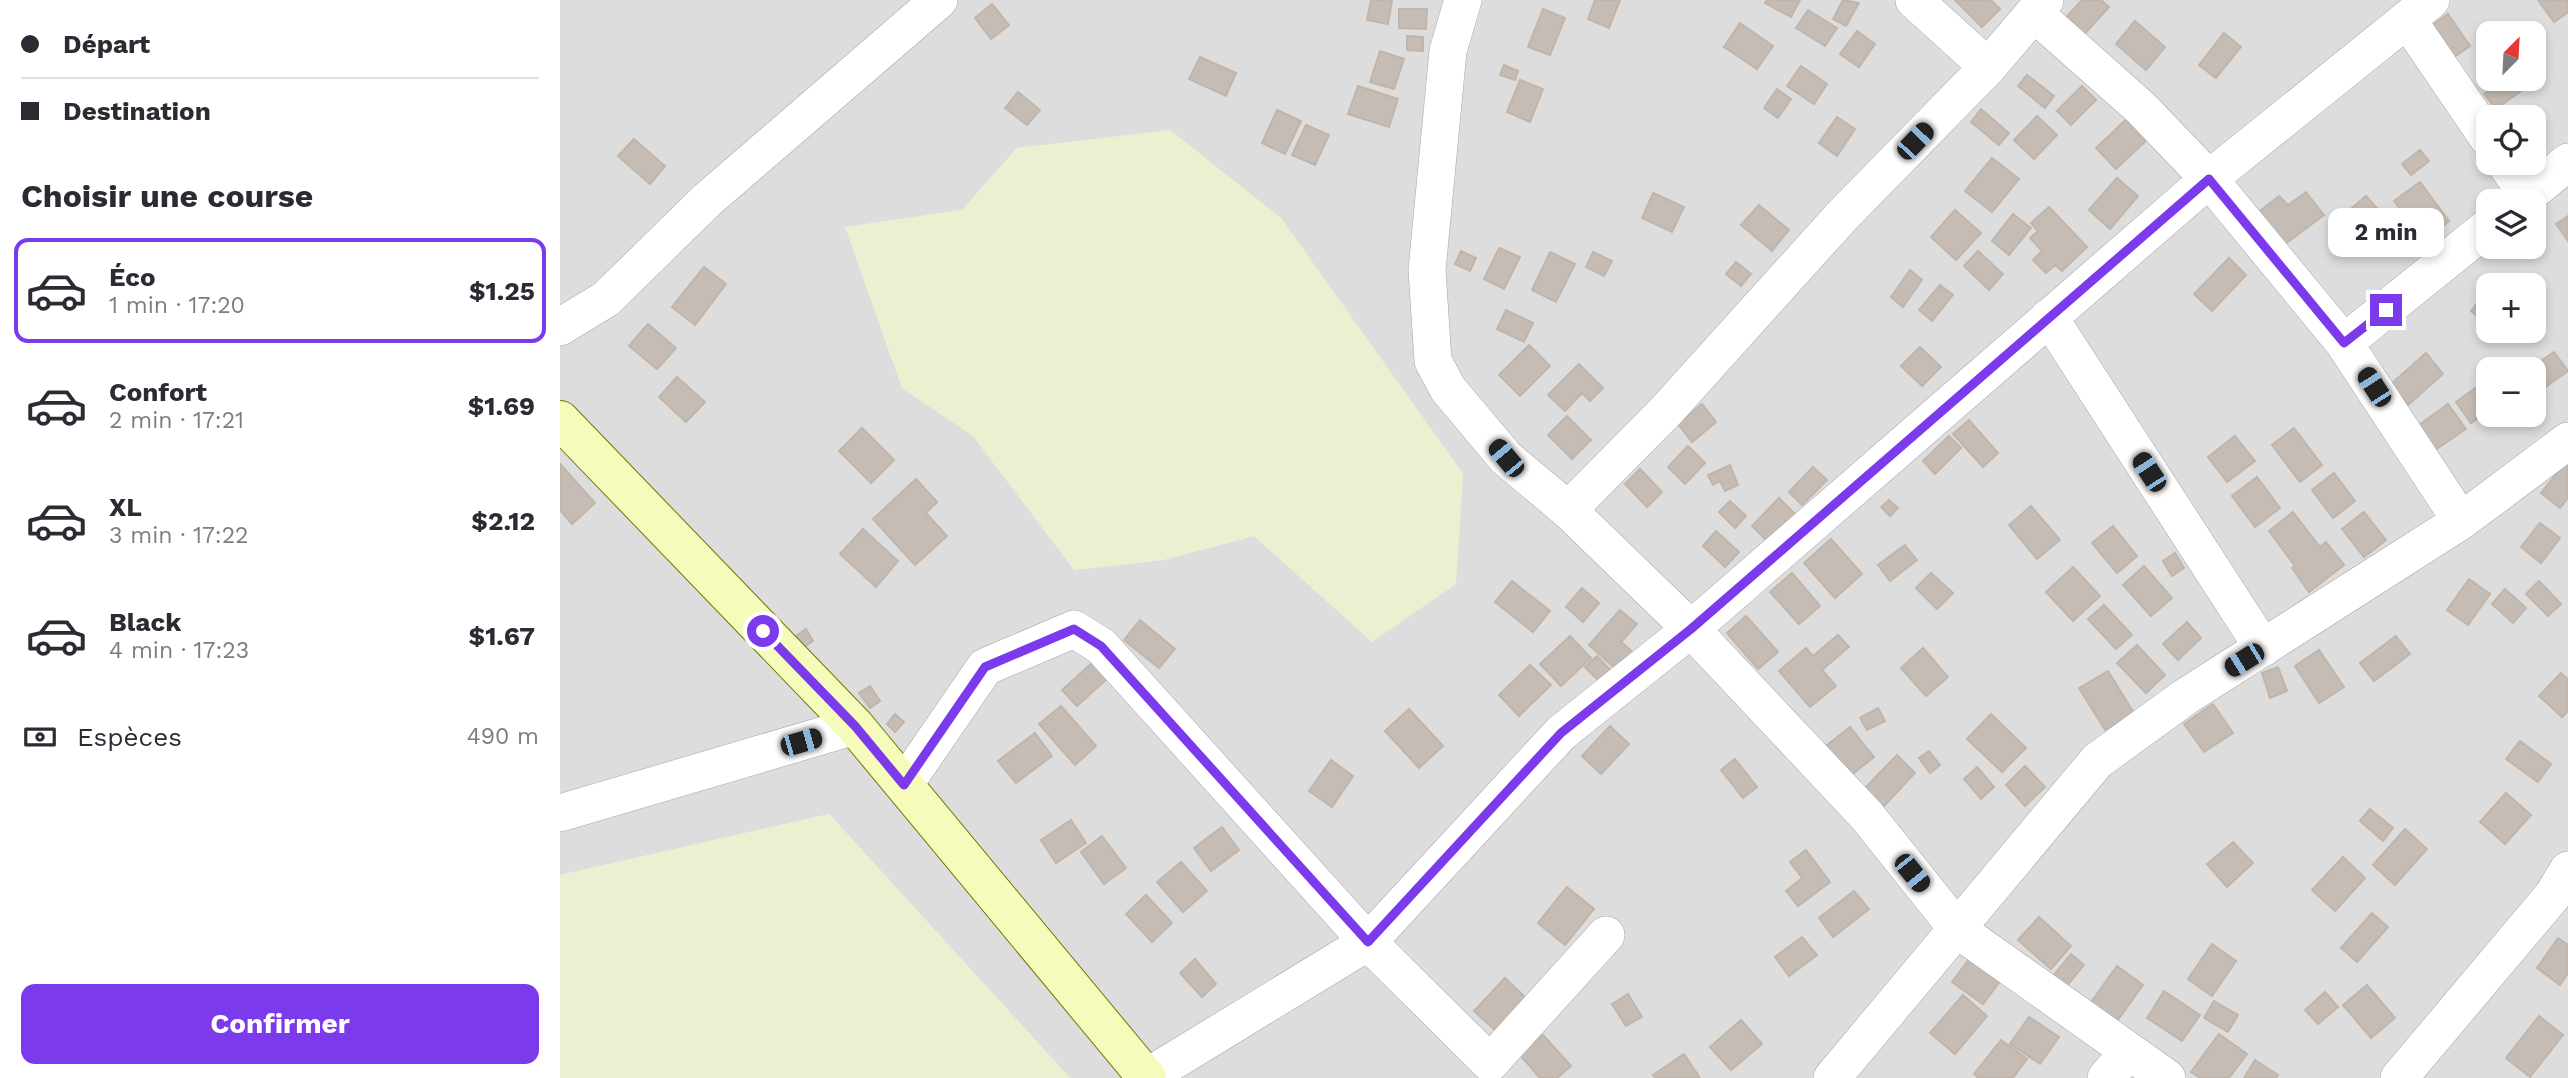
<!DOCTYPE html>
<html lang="fr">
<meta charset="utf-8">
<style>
:root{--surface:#fff;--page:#f2f2f3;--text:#2b2b33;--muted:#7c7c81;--line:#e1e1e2;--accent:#7c3aed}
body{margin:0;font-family:"Work Sans",sans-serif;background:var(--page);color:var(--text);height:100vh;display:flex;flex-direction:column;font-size:26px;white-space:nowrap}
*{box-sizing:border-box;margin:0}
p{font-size:23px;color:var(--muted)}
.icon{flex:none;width:38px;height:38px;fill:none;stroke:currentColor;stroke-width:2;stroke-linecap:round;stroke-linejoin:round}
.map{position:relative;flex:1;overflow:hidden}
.details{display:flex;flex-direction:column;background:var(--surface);width:560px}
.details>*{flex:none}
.hud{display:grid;align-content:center;height:154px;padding:0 21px;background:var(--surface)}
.needle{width:46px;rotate:24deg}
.buttons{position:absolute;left:1916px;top:21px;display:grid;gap:14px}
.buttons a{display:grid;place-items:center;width:70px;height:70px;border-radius:14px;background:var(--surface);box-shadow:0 4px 10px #0003;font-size:35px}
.end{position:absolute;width:32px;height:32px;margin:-16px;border:9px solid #7c3aed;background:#fff;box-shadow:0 0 0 4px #fff}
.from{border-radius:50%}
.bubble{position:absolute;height:49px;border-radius:14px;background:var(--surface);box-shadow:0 4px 10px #0003;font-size:23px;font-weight:700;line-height:49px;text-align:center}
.car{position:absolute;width:21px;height:42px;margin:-21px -10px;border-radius:9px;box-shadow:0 0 5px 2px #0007;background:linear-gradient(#222 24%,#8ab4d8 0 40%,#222 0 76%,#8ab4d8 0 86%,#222 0)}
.hud b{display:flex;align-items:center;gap:24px;height:66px;font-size:26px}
.hud b+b{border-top:2px solid var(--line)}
.hud i{width:18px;height:18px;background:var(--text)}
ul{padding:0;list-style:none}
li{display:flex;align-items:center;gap:21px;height:105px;margin:0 14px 10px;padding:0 7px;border:4px solid transparent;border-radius:14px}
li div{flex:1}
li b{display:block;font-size:26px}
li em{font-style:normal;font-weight:700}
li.on{border-color:var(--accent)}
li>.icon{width:63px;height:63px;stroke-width:1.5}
h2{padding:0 21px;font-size:32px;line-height:84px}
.pay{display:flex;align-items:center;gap:18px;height:77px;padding:0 21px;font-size:26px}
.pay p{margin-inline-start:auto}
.primary-button{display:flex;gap:14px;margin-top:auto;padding:14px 21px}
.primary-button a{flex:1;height:80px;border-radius:14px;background:var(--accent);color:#fff;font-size:28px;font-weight:700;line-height:80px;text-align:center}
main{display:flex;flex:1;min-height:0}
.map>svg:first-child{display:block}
.residential{fill:#dedddd;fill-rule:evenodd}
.farmland{fill:#edefd1}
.building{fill:#c5bdb5;stroke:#c2b4a8;stroke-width:2}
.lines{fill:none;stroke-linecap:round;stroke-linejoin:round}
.street-casing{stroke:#a7a7a7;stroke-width:38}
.secondary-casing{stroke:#6c7904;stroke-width:40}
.street{stroke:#fff;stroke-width:37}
.secondary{stroke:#f6faba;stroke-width:38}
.route{stroke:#7c3aed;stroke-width:9}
</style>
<main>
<section class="details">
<div class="hud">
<b><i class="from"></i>Départ</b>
<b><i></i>Destination</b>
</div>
<h2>Choisir une course</h2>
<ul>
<li class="on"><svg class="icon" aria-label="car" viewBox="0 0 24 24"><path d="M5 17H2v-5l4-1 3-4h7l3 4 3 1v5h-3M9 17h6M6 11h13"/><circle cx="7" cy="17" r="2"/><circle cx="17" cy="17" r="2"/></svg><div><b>Éco</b><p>1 min · 17:20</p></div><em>$1.25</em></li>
<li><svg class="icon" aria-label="car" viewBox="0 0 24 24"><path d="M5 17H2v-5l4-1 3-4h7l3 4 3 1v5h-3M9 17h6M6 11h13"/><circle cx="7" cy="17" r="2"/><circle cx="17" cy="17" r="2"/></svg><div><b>Confort</b><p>2 min · 17:21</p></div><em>$1.69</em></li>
<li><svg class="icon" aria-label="car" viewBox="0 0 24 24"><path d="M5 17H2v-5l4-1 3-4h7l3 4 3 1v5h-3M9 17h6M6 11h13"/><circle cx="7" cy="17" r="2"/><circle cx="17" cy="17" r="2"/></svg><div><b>XL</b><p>3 min · 17:22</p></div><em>$2.12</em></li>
<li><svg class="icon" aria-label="car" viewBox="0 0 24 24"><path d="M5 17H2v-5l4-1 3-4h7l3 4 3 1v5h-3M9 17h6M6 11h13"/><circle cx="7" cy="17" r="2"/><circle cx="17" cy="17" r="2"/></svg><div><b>Black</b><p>4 min · 17:23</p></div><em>$1.67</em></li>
</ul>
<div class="pay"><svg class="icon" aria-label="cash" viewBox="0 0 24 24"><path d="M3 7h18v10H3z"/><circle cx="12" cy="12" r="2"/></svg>Espèces<p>490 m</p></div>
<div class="primary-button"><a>Confirmer</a></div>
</section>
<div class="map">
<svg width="2008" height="1078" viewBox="0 0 2008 1078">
<rect width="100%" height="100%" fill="#f0ede6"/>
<!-- residential -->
<path class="residential" d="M0,0H2008V1078H510L269,814L0,875ZM1928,33H1974V79H1928ZM1928,117H1974V163H1928ZM610,131L721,218L903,474L812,641L694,536L603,560L514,570L413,436L342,388L286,227L402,210L457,148ZM1928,201H1974V247H1928ZM1928,285H1974V331H1928ZM1928,369H1974V415H1928Z"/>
<!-- farmland -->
<path class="farmland" d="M610,130L721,218L903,474L896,584L812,642L694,536L603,560L515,570L413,436L342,388L285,227L402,210L457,148Z
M269,814L510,1078H0V875Z"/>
<!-- building -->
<path class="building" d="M811,0H832L828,24L807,20Z
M1035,0H1060L1049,28L1028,19Z
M1207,0H1240L1231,17L1205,3Z
M1283,0L1299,3L1286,26L1273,19Z
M1395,0H1431L1440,9L1422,27Z
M1522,0H1541L1549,7L1518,41L1500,24Z
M1978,0H2008V12L1994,22Z
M432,4L449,25L431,39L415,18Z
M839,9H867L866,29L839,28Z
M983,9L1005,18L990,55L968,47Z
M1248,10L1277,28L1265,46L1236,28Z
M1888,14L1910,46L1887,62L1864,31Z
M1575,21L1605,47L1586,70L1556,44Z
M1180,23L1213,46L1197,69L1164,47Z
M1297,31L1315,44L1299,67L1280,54Z
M1664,33L1681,47L1656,78L1639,65Z
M847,36L863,37V51L847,50Z
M820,51L844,59L834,89L810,82Z
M640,57L676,73L666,96L629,79Z
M944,65L958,71L955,80L940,75Z
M1241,66L1267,84L1254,104L1227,86Z
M1467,75L1494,96L1485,108L1458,86Z
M1946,79H1963L1968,86L1936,109L1924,94Z
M960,80L983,89L970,122L947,112Z
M798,86L838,99L829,127L788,114Z
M1522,86L1536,100L1511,125L1497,111Z
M1217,89L1231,99L1218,118L1204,108Z
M458,92L480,110L467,125L445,108Z
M1421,109L1449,133L1439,145L1411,122Z
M717,110L741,121L725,154L702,143Z
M1571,115L1591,136L1556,169L1536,148Z
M1477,116L1497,135L1474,159L1454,140Z
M1277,117L1295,129L1277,156L1259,143Z
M746,125L769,135L755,165L732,155Z
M74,139L105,166L90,184L58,156Z
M1860,150L1869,161L1851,175L1842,164Z
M1432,158L1459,179L1432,212L1405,191Z
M1557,178L1578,196L1550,229L1529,210Z
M1860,182L1889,221L1864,240L1834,201Z
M1746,192L1764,215L1721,247L1696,214L1719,196L1728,205Z
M1093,193L1124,207L1112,232L1082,218Z
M1806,196L1822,214L1795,237L1779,219Z
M1199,205L1229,230L1212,251L1181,225Z
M1489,207L1527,247L1502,271L1495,265L1486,273L1473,260L1482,251L1470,238L1478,231L1471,223Z
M1395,210L1421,233L1396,260L1371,237Z
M1453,214L1471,228L1449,255L1432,241Z
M2008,216V241L1996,224Z
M939,248L960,257L944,289L924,279Z
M901,251L916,258L910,271L895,264Z
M1418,251L1443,274L1429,290L1404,266Z
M990,252L1015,264L996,302L972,290Z
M1033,252L1052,261L1044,276L1026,267Z
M1669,258L1686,275L1652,311L1634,294Z
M1176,262L1191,274L1181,286L1166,274Z
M144,267L166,284L135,325L112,307Z
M1350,270L1362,280L1343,307L1331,297Z
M1380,285L1393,295L1372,321L1359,310Z
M1928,290V325L1911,311Z
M946,310L973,323L964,342L937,329Z
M88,324L116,348L97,369L69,346Z
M969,345L990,366L960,396L939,375Z
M1360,347L1381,367L1362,386L1341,366Z
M1994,352L2008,371L1974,395V369H1969Z
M1866,353L1883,374L1848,405L1830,385Z
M1019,364L1043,388L1030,401L1022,393L1005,411L988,395Z
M117,377L145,402L126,422L99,397Z
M1928,379V411L1911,423L1896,402Z
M1142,404L1156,422L1132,442L1118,424Z
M1888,404L1906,429L1872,452L1855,428Z
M1007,416L1031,440L1012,459L988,435Z
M1409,420L1438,453L1423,467L1393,434Z
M302,428L334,460L311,483L279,451Z
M1734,428L1762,465L1740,482L1712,445Z
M1389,436L1401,448L1375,474L1363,461Z
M1675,436L1695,461L1667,482L1648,457Z
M1128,446L1145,463L1125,484L1108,467Z
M2008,459V498L2000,508L1981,493Z
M0,464L35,503L12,524L0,510Z
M1170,465L1178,485L1165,491L1160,481L1153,485L1148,475Z
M1253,467L1267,480L1242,505L1229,492Z
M1080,469L1102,492L1087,507L1065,484Z
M1774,473L1795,501L1773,518L1752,490Z
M1697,477L1720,508L1695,527L1672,496Z
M356,479L377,502L366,513L387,536L355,565L313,519Z
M1219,498L1235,514L1208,542L1192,526Z
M1329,500L1338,508L1330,516L1321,507Z
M1170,501L1186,516L1175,528L1159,512Z
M1471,506L1500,540L1477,559L1449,525Z
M1733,512L1760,547L1766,542L1784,565L1749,592L1732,568L1735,566L1709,531Z
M1804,512L1826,540L1804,557L1782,529Z
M1980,523L2000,538L1981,563L1961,547Z
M1553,526L1577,556L1557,573L1532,543Z
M303,529L338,561L316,587L280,554Z
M1156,531L1179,552L1165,567L1143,546Z
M1271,539L1302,574L1275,598L1244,563Z
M1345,545L1357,560L1330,581L1318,565Z
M1615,553L1624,568L1612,576L1603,561Z
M1584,566L1612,598L1591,616L1563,585Z
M1513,567L1540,596L1513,621L1486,592Z
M1232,573L1260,606L1239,624L1210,592Z
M1371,573L1393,593L1377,609L1356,588Z
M1909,579L1930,594L1908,625L1887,610Z
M952,581L990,611L973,632L935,602Z
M1979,581L2001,604L1988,616L1966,594Z
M1022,588L1039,603L1023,622L1006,607Z
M1945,589L1966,608L1953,623L1932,604Z
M1544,605L1572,635L1556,649L1528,619Z
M1060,610L1077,624L1061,642L1084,662L1068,680L1029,645Z
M1186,616L1218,652L1198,669L1167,633Z
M580,620L615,649L599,668L564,640Z
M1627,622L1641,638L1618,660L1603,644Z
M246,629L253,641L244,647L236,636Z
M1278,635L1289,647L1262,670L1276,686L1250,707L1219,671L1246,648L1253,656Z
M1010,636L1031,658L1001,686L980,664Z
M1836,636L1850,654L1814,681L1800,663Z
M1577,645L1605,675L1586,693L1557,663Z
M1363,648L1388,677L1366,696L1341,668Z
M1759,650L1784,687L1759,703L1735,666Z
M1037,656L1056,676L1044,686L1025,667Z
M532,663L547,679L517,706L502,690Z
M970,665L991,685L959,716L939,695Z
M1718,667L1727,691L1710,698L1702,673Z
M1548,671L1574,713L1545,730L1519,688Z
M2001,673L2008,679V711L2002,717L1979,696Z
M310,686L320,701L310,708L299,693Z
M1653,704L1673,733L1644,752L1624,724Z
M501,706L536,746L515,765L479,724Z
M1318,708L1325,721L1307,730L1300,718Z
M849,709L883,746L859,768L825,731Z
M335,714L344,722L335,732L327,724Z
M1431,714L1466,748L1442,772L1407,739Z
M1050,726L1069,744L1041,774L1022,756Z
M1290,727L1314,757L1290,776L1266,746Z
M475,733L492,756L456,783L438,761Z
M1960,741L1991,764L1978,782L1946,759Z
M1369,751L1380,765L1370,773L1359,758Z
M1337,755L1355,773L1323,807L1304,789Z
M1175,759L1197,787L1183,798L1161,770Z
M771,760L793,776L772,807L749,791Z
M1465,766L1485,787L1465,806L1446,785Z
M1417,767L1434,787L1421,799L1404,779Z
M1946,793L1971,815L1945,844L1920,822Z
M1810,809L1833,828L1823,841L1800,821Z
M511,820L526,843L496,863L481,840Z
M662,827L679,850L651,871L634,848Z
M1845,829L1867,849L1835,885L1813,865Z
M542,836L566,868L544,884L521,852Z
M1673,842L1693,863L1667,887L1647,864Z
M1246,850L1270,882L1238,906L1226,891L1242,878L1230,862Z
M1783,857L1805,878L1775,911L1752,890Z
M621,862L647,891L623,912L597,882Z
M1007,887L1034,909L1005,945L978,923Z
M1294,891L1309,909L1273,937L1259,918Z
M586,895L612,923L592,942L566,914Z
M1812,913L1828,927L1797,962L1781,948Z
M1479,917L1511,946L1491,969L1458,940Z
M1242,937L1257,955L1229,976L1215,957Z
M1998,938L2008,945V973L2000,985L1977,968Z
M1652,944L1676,961L1652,996L1628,979Z
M1511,954L1524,965L1501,993L1488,982Z
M1410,958L1441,980L1423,1004L1392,982Z
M635,959L656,984L642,997L620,973Z
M1557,966L1583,985L1555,1024L1529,1005Z
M945,978L966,998L935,1030L914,1011Z
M1807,985L1835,1018L1811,1038L1783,1005Z
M1604,991L1640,1015L1622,1041L1587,1018Z
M1765,992L1778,1007L1758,1024L1745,1010Z
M1068,994L1082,1017L1066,1026L1052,1004Z
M1403,995L1427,1016L1395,1054L1370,1033Z
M1654,1001L1678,1015L1668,1032L1644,1018Z
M1979,1016L2003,1035L1970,1077L1946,1058Z
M1469,1017L1499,1037L1480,1064L1450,1044Z
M1181,1020L1202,1044L1171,1070L1150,1047Z
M1659,1034L1687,1054L1669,1078H1640L1631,1072Z
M983,1035L1011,1066L997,1078H980L960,1055Z
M1441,1040L1467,1059L1453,1078H1418L1414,1074Z
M1124,1054L1140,1078H1095L1093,1075Z
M1695,1060L1718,1075L1716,1078H1684Z"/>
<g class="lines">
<defs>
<path id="street" d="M903,0L888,51L867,270L873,361L888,389L946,458L1008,510L1131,629L1307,816L1398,930L1607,1078
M1354,0L1428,67
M1474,13L1581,108L1649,179L1784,343L1901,521
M1847,19L1928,138
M1945,163L1968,196
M1961,201L2008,162
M1489,317L1703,648
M0,327L46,299L147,200L379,0
M1784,343L1928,227
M1008,510L1107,410L1282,216L1428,67L1485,0
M344,785L425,667L514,629L541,646L808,942L930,1063L1046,935
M0,813L295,726
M587,1077L808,942L1001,733L1131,629L1649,179L1871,0
M1272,1078L1537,761L1625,697L1901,521L2008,441
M1546,1078L1569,1051
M1839,1078L1993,895L2008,870"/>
<path id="secondary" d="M0,420L295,726L587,1078"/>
</defs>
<!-- street casing -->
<use href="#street" class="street-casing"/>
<!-- secondary casing -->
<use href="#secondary" class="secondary-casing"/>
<!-- street -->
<use href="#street" class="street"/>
<!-- secondary -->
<use href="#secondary" class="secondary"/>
</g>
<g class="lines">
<!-- route -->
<path class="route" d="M203,631L295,726L344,785L425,667L514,629L541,646L808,942L1001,733L1131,629L1649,179L1784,343L1826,310"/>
</g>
</svg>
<div class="buttons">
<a><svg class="needle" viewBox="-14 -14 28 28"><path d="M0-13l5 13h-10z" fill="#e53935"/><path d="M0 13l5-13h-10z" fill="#7c7c81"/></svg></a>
<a><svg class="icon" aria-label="locate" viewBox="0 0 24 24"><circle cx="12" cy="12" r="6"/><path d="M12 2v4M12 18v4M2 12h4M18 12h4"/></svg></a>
<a><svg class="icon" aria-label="layers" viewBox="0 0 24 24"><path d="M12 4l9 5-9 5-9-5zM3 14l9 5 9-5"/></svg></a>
<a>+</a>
<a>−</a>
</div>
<i class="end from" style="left:203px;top:631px"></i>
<i class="end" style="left:1826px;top:310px"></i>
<div class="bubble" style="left:1768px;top:208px;width:116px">2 min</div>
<i class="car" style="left:1355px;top:141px;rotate:44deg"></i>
<i class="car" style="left:1814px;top:387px;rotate:327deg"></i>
<i class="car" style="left:946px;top:458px;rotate:320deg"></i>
<i class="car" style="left:1589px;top:472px;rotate:327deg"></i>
<i class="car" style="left:1684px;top:660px;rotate:238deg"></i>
<i class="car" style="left:241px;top:742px;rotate:74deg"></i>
<i class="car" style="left:1352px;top:873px;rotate:141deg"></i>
</div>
</main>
